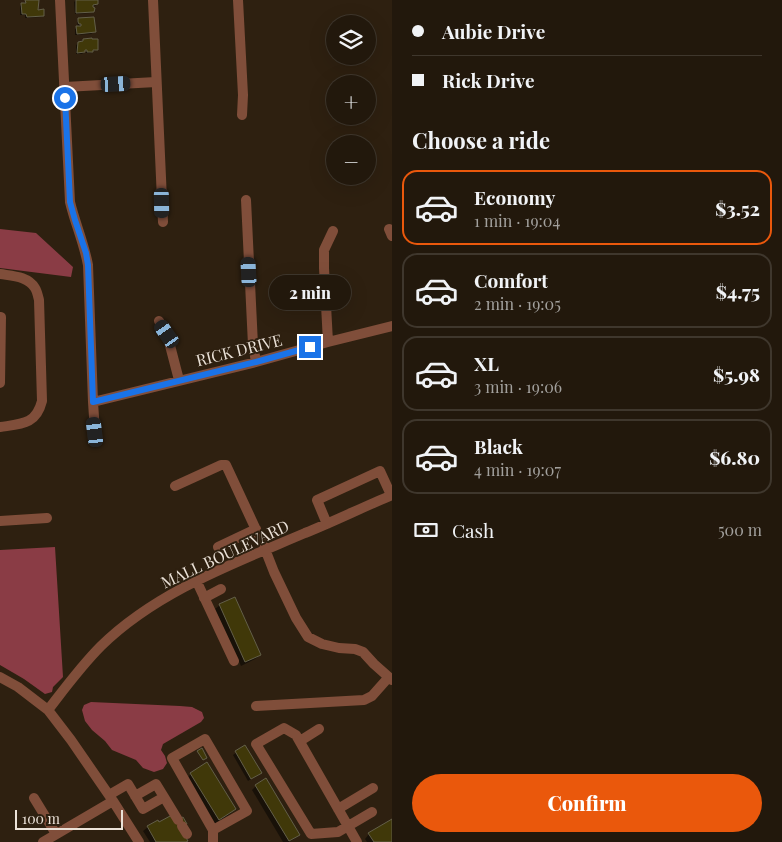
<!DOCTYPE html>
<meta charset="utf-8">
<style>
:root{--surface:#22180c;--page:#2a2115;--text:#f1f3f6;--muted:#a2a09d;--line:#3f372d;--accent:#ea580c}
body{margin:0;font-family:"Playfair Display",serif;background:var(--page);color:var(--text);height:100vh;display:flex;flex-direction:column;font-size:19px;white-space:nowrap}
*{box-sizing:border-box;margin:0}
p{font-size:16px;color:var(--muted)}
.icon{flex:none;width:28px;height:28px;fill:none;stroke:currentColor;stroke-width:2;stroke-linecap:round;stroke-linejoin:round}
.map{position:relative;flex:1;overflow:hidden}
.details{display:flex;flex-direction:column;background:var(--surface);width:390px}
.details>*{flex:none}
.banner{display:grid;align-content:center;height:110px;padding:0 20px;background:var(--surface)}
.controls{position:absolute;left:326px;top:15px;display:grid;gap:10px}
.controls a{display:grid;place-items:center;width:50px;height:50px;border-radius:50%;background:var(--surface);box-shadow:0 5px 20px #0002,0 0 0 1px var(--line);font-size:25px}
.scale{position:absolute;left:15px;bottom:12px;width:108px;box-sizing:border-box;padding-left:5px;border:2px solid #ebe2d8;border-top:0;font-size:14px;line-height:18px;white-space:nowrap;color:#ebe2d8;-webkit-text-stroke:4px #2e2010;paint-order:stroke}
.end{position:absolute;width:22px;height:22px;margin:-11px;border:6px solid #1a73e8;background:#fff;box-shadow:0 0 0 2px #fff}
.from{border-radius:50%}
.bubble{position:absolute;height:35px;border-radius:18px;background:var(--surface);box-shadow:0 5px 20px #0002,0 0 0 1px var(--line);font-size:16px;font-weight:800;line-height:35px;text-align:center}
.car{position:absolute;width:15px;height:30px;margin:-15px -8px;border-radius:6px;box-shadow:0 0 4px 1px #0007;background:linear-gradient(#222 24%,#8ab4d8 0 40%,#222 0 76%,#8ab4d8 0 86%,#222 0)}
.banner b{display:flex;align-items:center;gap:18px;height:48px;font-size:19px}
.banner b+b{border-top:1px solid var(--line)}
.banner i{width:12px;height:12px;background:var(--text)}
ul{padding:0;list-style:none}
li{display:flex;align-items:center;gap:15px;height:75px;margin:0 10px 8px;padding:0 10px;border:2px solid var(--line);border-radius:15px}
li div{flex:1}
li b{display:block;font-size:19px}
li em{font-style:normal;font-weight:800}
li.active{border-color:var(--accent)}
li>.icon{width:45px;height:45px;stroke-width:1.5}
h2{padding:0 20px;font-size:22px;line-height:60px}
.pay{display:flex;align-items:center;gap:12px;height:55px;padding:0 20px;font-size:19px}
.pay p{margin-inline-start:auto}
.primary-button{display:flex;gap:10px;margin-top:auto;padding:10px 20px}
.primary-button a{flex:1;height:58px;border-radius:30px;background:var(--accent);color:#fff;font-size:20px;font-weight:800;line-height:58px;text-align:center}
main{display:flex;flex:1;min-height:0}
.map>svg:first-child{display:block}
.forest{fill:#8a3c45}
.shadow{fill:#0007}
.building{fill:#403809;stroke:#635f49}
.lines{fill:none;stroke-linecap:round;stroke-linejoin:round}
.minor{stroke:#804e3a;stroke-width:10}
.route{stroke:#1a73e8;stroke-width:6}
.labels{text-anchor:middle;stroke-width:4;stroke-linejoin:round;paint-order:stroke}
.street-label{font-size:16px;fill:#ebe2d8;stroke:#2e2010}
</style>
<main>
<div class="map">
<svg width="392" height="842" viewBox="0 0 392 842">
<rect width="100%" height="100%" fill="#2e2010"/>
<!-- forest -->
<path class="forest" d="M0,229L36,233L73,267L71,277L0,268Z
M55,547L63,677L53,687L52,692L45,694L24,679L0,665V550Z
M91,702L180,706L192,707L202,712L204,718L201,722L163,744L161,750L165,756L167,763L163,769L154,772L143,768L136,760L112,750L105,741L92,730L85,721L82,710L84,705Z"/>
<!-- shadow -->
<path class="shadow" d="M76,0H97V4L95,6H92L93,11L90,13L75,14L74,2Z
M26,1L37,11L43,15L41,17L25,18V15H20V6Z
M79,19L95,31L91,34L75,35V29L78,27L77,21Z
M83,40L97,49L90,53H86V50L82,54H76V45Z
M220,605L260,655L255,659L241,666L215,609Z
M244,747L260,773L248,781L233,755Z
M191,774L234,809L230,814L214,824L187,778Z
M256,786L298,835L294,839L289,842H283L252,790Z
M392,821V842H367L365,839L369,834Z
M159,824L185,842H150L143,831L148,827Z"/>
<!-- building -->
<path class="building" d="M25,0H39L38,10L44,9V16L27,17L26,14H22L21,3H26Z
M76,0H98V4L93,5V7L95,8L94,12L76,13Z
M94,17L96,32L77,34L76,26H81V24H79L78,22V18Z
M92,38V39H98V50H93V52H87V50H85V52L77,53L78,42L83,41V39Z
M235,597L261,655L245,662L219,604Z
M245,745L262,773L251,779L235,751Z
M202,748L207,758L203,760L197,751Z
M207,762L236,809L219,820L190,773Z
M266,778L300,835L289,841L255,785Z
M172,815L175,821L183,817L187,824L180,828L188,841L186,842H156L147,826L158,820L159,822Z
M392,819V842H374L368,833Z"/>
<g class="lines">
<!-- minor -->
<path class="minor" d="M60,0L70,202C75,223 84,243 88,265L93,402L95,432
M153,0L163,222
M238,0L243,95L242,115
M65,87L156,82
M246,200L253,345L256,362
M389,229L392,236
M0,274C12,276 28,276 35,288C37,291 38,296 39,300L42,401C36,425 21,424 0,427
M159,321L167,334L179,380
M328,342L324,268V250L333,231
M0,383L1,317
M93,402L256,362L328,342L392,326
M175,486L221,465H226L265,549L274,572L296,618L308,637L322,644L339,648L355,649L363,652L374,664L392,680
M0,521L47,518
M327,524L317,500L380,471L391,495
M218,547L256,529
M197,582L234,661
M204,598L221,589
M0,677L18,687L48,710L71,740L113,801L139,842
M256,706L364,700L372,696L388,678
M48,710C65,688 81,666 101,646C157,591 235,563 305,533C335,521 363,507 392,495
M300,741L319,729
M109,795L128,784L143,809L164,797L156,784L135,796
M164,797L178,820
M34,798L56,834
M338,809L373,788
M182,826L187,834
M213,830L247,811L205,739L172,758L213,830V842
M43,842L113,801
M357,842L296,735L284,728L256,744L311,834L338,832L372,812"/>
</g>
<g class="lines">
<!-- route -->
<path class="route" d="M65,98L70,202L75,220L86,253L88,265L93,402L256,362L310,347"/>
</g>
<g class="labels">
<!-- street labels -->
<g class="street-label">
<text transform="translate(239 350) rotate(-14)" y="6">RICK DRIVE</text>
<text transform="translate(225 554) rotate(-25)" y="6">MALL BOULEVARD</text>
</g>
</g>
</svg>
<div class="controls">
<a><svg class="icon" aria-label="layers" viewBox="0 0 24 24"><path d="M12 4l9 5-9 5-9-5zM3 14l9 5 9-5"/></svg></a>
<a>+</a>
<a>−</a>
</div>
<div class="scale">100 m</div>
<i class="end from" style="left:65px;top:98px"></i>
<i class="end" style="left:310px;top:347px"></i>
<div class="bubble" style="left:269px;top:275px;width:82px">2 min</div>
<i class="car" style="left:116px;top:84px;rotate:87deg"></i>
<i class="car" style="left:162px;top:203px;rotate:179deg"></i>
<i class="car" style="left:249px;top:272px;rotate:357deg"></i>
<i class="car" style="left:167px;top:334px;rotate:325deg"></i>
<i class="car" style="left:95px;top:432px;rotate:353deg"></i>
</div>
<section class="details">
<div class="banner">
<b><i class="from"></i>Aubie Drive</b>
<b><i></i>Rick Drive</b>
</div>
<h2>Choose a ride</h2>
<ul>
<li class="active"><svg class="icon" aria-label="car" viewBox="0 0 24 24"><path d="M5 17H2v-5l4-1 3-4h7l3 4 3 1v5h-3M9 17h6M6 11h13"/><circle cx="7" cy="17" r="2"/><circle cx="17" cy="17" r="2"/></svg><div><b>Economy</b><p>1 min · 19:04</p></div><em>$3.52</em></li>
<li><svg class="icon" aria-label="car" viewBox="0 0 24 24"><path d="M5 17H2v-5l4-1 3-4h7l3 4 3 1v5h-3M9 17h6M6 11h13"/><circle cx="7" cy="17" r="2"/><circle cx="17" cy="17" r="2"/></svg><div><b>Comfort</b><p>2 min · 19:05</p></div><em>$4.75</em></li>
<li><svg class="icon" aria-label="car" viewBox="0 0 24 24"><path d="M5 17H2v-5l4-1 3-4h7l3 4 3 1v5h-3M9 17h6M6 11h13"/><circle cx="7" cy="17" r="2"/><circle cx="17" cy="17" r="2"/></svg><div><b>XL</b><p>3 min · 19:06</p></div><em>$5.98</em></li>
<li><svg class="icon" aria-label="car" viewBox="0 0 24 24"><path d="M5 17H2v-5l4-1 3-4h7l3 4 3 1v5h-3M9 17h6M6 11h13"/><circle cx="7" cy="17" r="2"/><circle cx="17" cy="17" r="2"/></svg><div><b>Black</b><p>4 min · 19:07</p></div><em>$6.80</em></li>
</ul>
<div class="pay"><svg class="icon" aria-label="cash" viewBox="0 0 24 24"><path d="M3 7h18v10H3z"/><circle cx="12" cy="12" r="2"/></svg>Cash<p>500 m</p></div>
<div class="primary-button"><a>Confirm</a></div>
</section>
</main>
